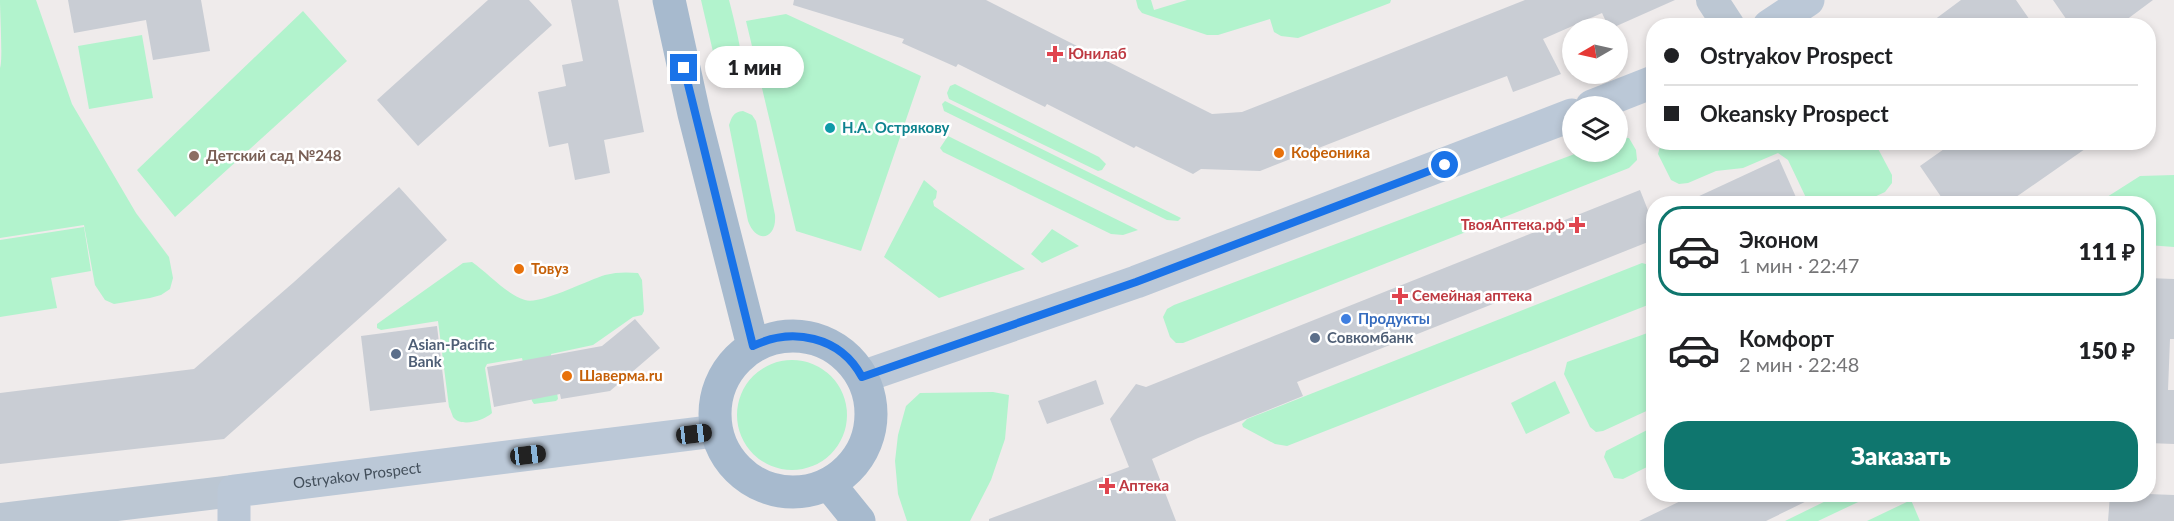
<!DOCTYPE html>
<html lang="ru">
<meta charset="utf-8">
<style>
:root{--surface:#fff;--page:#f2f2f2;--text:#202124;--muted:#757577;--line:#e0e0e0;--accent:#0f766e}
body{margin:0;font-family:Lato,sans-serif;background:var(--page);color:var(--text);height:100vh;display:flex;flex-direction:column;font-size:22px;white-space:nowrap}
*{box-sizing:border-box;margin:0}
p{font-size:20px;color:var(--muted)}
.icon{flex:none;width:33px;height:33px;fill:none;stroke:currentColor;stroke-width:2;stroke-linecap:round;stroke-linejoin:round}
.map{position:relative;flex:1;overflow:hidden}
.side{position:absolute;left:1646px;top:196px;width:510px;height:306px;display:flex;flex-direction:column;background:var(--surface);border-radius:24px;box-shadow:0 3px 9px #0003}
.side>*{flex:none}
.banner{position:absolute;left:1646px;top:18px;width:510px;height:132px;border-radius:24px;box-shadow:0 3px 9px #0003;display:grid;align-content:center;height:132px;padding:0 18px;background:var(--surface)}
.needle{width:39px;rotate:261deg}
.tools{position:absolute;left:1562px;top:18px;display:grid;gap:12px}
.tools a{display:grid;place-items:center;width:66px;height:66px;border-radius:50%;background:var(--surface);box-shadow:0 3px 9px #0003;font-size:30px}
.end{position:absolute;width:27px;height:27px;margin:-14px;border:8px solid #1a73e8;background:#fff;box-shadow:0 0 0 3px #fff}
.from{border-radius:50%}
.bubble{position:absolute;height:42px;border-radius:21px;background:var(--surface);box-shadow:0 3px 9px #0003;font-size:20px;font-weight:800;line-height:42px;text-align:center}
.car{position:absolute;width:18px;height:36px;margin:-18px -9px;border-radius:8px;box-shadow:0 0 4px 2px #0007;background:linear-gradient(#222 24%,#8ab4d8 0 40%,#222 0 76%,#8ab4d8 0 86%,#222 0)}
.banner b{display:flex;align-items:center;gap:21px;height:57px;font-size:22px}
.banner b+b{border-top:2px solid var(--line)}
.banner i{width:15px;height:15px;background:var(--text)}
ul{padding:10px 0 0;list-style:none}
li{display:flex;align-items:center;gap:18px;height:90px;margin:0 12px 9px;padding:0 6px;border:3px solid transparent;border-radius:24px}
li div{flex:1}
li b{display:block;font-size:22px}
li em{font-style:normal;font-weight:800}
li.current{border-color:var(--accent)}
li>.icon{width:54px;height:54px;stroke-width:1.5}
.button{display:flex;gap:12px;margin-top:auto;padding:12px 18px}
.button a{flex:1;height:69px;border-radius:24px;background:var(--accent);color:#fff;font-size:24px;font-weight:800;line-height:69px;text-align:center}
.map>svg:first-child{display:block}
.green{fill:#b2f3cd}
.building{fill:#c9cdd4}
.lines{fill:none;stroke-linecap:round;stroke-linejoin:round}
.street{stroke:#bcc7d3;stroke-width:32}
.secondary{stroke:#bbc8d7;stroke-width:33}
.primary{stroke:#a7bace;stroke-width:33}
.route{stroke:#1a73e8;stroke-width:8}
.health-dot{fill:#e0444e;stroke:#fff;stroke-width:2}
.culture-dot{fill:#0f9aa8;stroke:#fff;stroke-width:2}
.food-dot{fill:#e8710a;stroke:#fff;stroke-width:2}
.education-dot{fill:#8d6e63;stroke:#fff;stroke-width:2}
.shop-dot{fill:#3f7fe0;stroke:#fff;stroke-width:2}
.service-dot{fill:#5c6f8a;stroke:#fff;stroke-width:2}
.labels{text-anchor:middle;stroke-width:5;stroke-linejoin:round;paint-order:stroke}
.health-label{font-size:15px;font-weight:bold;fill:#be3a42;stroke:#fff;text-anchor:start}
.culture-label{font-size:15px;font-weight:bold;fill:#0d838f;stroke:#fff;text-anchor:start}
.food-label{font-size:15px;font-weight:bold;fill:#c56008;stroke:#fff;text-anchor:start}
.education-label{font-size:15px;font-weight:bold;fill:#785e54;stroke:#fff;text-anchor:start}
.shop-label{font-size:15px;font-weight:bold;fill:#366cbe;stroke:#fff;text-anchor:start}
.service-label{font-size:15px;font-weight:bold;fill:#4e5e75;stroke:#fff;text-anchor:start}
.street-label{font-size:15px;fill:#424e5a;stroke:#fff}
</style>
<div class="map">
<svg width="2174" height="521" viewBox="0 0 2174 521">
<rect width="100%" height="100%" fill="#efebeb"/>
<!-- green -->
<path class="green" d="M0,0H36L72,104L136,213L169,257L173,278L170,289L161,295L150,298L114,304L105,300L95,285L84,225L0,238V68C3,62 0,12 0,0Z
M701,0H729C732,12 744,56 741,65C740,68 737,70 735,72C728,76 723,73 717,69Z
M1136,0H1151L1154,10L1187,0H1391L1390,3L1298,38L1281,36L1274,32L1270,19L1218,35H1207L1142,13L1138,8Z
M303,11L347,61L175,217L137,170Z
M786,14L921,76L861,251L796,231L746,21Z
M142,35L153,98L89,109L78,46Z
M955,84L1099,157L1106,164L1102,170L1098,171L949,99L947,93L950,86Z
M945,101L1181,218L1178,221L1167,220L944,111L942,104Z
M743,111L752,115L756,121L775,215C777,240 756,244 748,221L729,125C732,117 733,112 743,111Z
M948,136L1138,230L1123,235L1111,234L943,152L940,148Z
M1617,137L1629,138L1636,150L1637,160L1629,168L1183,343H1176L1170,337L1163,317L1167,309L1174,305L1580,152H1617Z
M1690,142L1875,143L1892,175V183L1885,192L1859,204H1809L1788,160L1778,153L1743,168L1716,171L1688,183L1679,184L1671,180L1658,154L1661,143H1670L1673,149Z
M2174,175V247L2148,245V204H2096L2140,176Z
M924,180L937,191L936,198L933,201L934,206L1025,269L939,298L884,257Z
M84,227L91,271L51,278L57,308L0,317V240Z
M1052,229L1079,246L1042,263L1031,254Z
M472,262C488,273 507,295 525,300C540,305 588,280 605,275C616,272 627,272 638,273L642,280L644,311L642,315L633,317L593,345L551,354L558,399L556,401L534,404L532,401L522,358L487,364L485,368L492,413C485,420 461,428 453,417C453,417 450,408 449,407L438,321L381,330L377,328V324L463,263Z
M1642,263L1653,266V303L1287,446L1275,444L1243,427L1242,424L1247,419Z
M1653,331V408L1603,431L1596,432L1590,427L1564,374L1567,362Z
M737 415a55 55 0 1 1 110 0a55 55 0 1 1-110 0Z
M1555,381L1570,413L1526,434L1511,403Z
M993,392L1009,395L1005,439L991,480L970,521H907L898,494L895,461L898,435L906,406L920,393Z
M1653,427V464L1623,479L1614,478L1604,457L1606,451Z
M1838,495H1873L1818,521H1785Z
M1911,500L1920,521H1867Z"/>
<!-- building -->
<path class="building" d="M68,0H201L210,51L153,60L146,20L74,33Z
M488,0H529L552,25L418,146L377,100Z
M571,0H618L644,132L604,140L610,173L575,180L568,143L549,147L538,92L566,86L562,65L583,61Z
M794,0H986L1212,114L1242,112L1525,0H1675L1612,28H1609L1602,13L1543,39L1561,74L1513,92L1507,76L1421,108L1260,171L1201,169L1193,174L1136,146L1134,148L1047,104L1045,107L958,64L956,67L902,43L904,39L793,5Z
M1961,0H2016L2034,26H1926Z
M2053,0H2153L2118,26H2071Z
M1954,142H2095L2006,204H1946L1920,166Z
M1779,159L1799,204H1682Z
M399,187L447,240L224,439L0,464V393L194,369L294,282Z
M1640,190L1653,223V240L1297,382L1303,396L1198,438L1152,459L1176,521H989V519L1129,467L1110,419L1136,384L1146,387Z
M2148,278L2174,279V339H2170L2168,390H2174V444L2148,443Z
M635,319L660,348L610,391L561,399L560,394L494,407L487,367L602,346Z
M437,326L446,402L370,411L361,336Z
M1096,380L1104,404L1047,424L1038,401Z
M2148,494L2174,495V521H2108L2110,495Z
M1693,495H1819L1766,521H1639Z"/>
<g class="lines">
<!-- street -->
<path class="street" d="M1712,0L1729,26
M0,519L234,491"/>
<!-- secondary -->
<g class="secondary">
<path d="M1769,26L1808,0"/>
<path d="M1592,106L1653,82"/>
<path d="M862,377L1136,282L1572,115"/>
<path id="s1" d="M234,521V491L716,431"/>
</g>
<!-- primary -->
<path class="primary" d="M669,0L694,114L753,346
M715 414a78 78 0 1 1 156 0a78 78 0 1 1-156 0Z
M829,484L859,521"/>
</g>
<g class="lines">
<!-- route -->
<path class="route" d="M684,68L753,346C792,327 840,336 862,377L1136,282L1445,165"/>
</g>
<!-- markers -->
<g class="health-dot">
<path d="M1052 45h6v6h6v6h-6v6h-6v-6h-6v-6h6z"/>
<path d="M1574 216h6v6h6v6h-6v6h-6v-6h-6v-6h6z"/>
<path d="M1397 287h6v6h6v6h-6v6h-6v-6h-6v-6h6z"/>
<path d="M1104 477h6v6h6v6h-6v6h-6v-6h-6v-6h6z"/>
</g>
<circle class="culture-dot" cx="830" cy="128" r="6"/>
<g class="food-dot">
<circle cx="1279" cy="153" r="6"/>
<circle cx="519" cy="269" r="6"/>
<circle cx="567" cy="376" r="6"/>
</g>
<circle class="education-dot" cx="194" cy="156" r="6"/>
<circle class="shop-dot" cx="1346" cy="319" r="6"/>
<g class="service-dot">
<circle cx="1315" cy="338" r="6"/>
<circle cx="396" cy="354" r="6"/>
</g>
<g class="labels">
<!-- health labels -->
<g class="health-label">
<text x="1068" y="59">Юнилаб</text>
<text x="1565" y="230" text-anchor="end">ТвояАптека.рф</text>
<text x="1412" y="301">Семейная аптека</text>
<text x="1119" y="491">Аптека</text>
</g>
<!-- culture labels -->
<g class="culture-label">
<text x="842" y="133">Н.А. Острякову</text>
</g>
<!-- food labels -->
<g class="food-label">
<text x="1291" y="158">Кофеоника</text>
<text x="531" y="274">Товуз</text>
<text x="579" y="381">Шаверма.ru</text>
</g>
<!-- education labels -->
<g class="education-label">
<text x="206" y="161">Детский сад №248</text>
</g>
<!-- shop labels -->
<g class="shop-label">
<text x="1358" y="324">Продукты</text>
</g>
<!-- service labels -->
<g class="service-label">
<text x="1327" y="343">Совкомбанк</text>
<text x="408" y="350">Asian-Pacific<tspan x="408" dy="17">Bank</tspan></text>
</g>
<!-- street labels -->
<g class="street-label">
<text dy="5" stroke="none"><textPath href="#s1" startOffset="154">Ostryakov Prospect</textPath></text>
</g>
</g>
</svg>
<div class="tools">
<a><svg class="needle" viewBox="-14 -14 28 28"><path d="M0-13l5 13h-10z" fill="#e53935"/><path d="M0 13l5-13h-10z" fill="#757577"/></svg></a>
<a><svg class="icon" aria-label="layers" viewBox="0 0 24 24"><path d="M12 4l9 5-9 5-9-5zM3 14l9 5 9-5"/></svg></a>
</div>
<i class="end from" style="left:1445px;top:165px"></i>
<i class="end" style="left:684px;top:68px"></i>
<div class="bubble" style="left:705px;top:46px;width:99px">1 мин</div>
<i class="car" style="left:694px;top:434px;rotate:83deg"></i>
<i class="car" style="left:528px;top:455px;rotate:83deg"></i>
<div class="banner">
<b><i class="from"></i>Ostryakov Prospect</b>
<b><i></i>Okeansky Prospect</b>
</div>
<section class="side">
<ul>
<li class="current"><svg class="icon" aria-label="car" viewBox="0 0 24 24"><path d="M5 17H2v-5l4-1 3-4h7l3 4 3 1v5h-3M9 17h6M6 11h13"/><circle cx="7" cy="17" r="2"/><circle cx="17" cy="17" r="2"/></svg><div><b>Эконом</b><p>1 мин · 22:47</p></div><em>111 ₽</em></li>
<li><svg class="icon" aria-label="car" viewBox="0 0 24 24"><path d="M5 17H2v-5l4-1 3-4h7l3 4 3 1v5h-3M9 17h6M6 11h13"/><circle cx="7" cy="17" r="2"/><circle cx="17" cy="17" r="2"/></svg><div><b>Комфорт</b><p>2 мин · 22:48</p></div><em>150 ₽</em></li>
</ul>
<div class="button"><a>Заказать</a></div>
</section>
</div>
